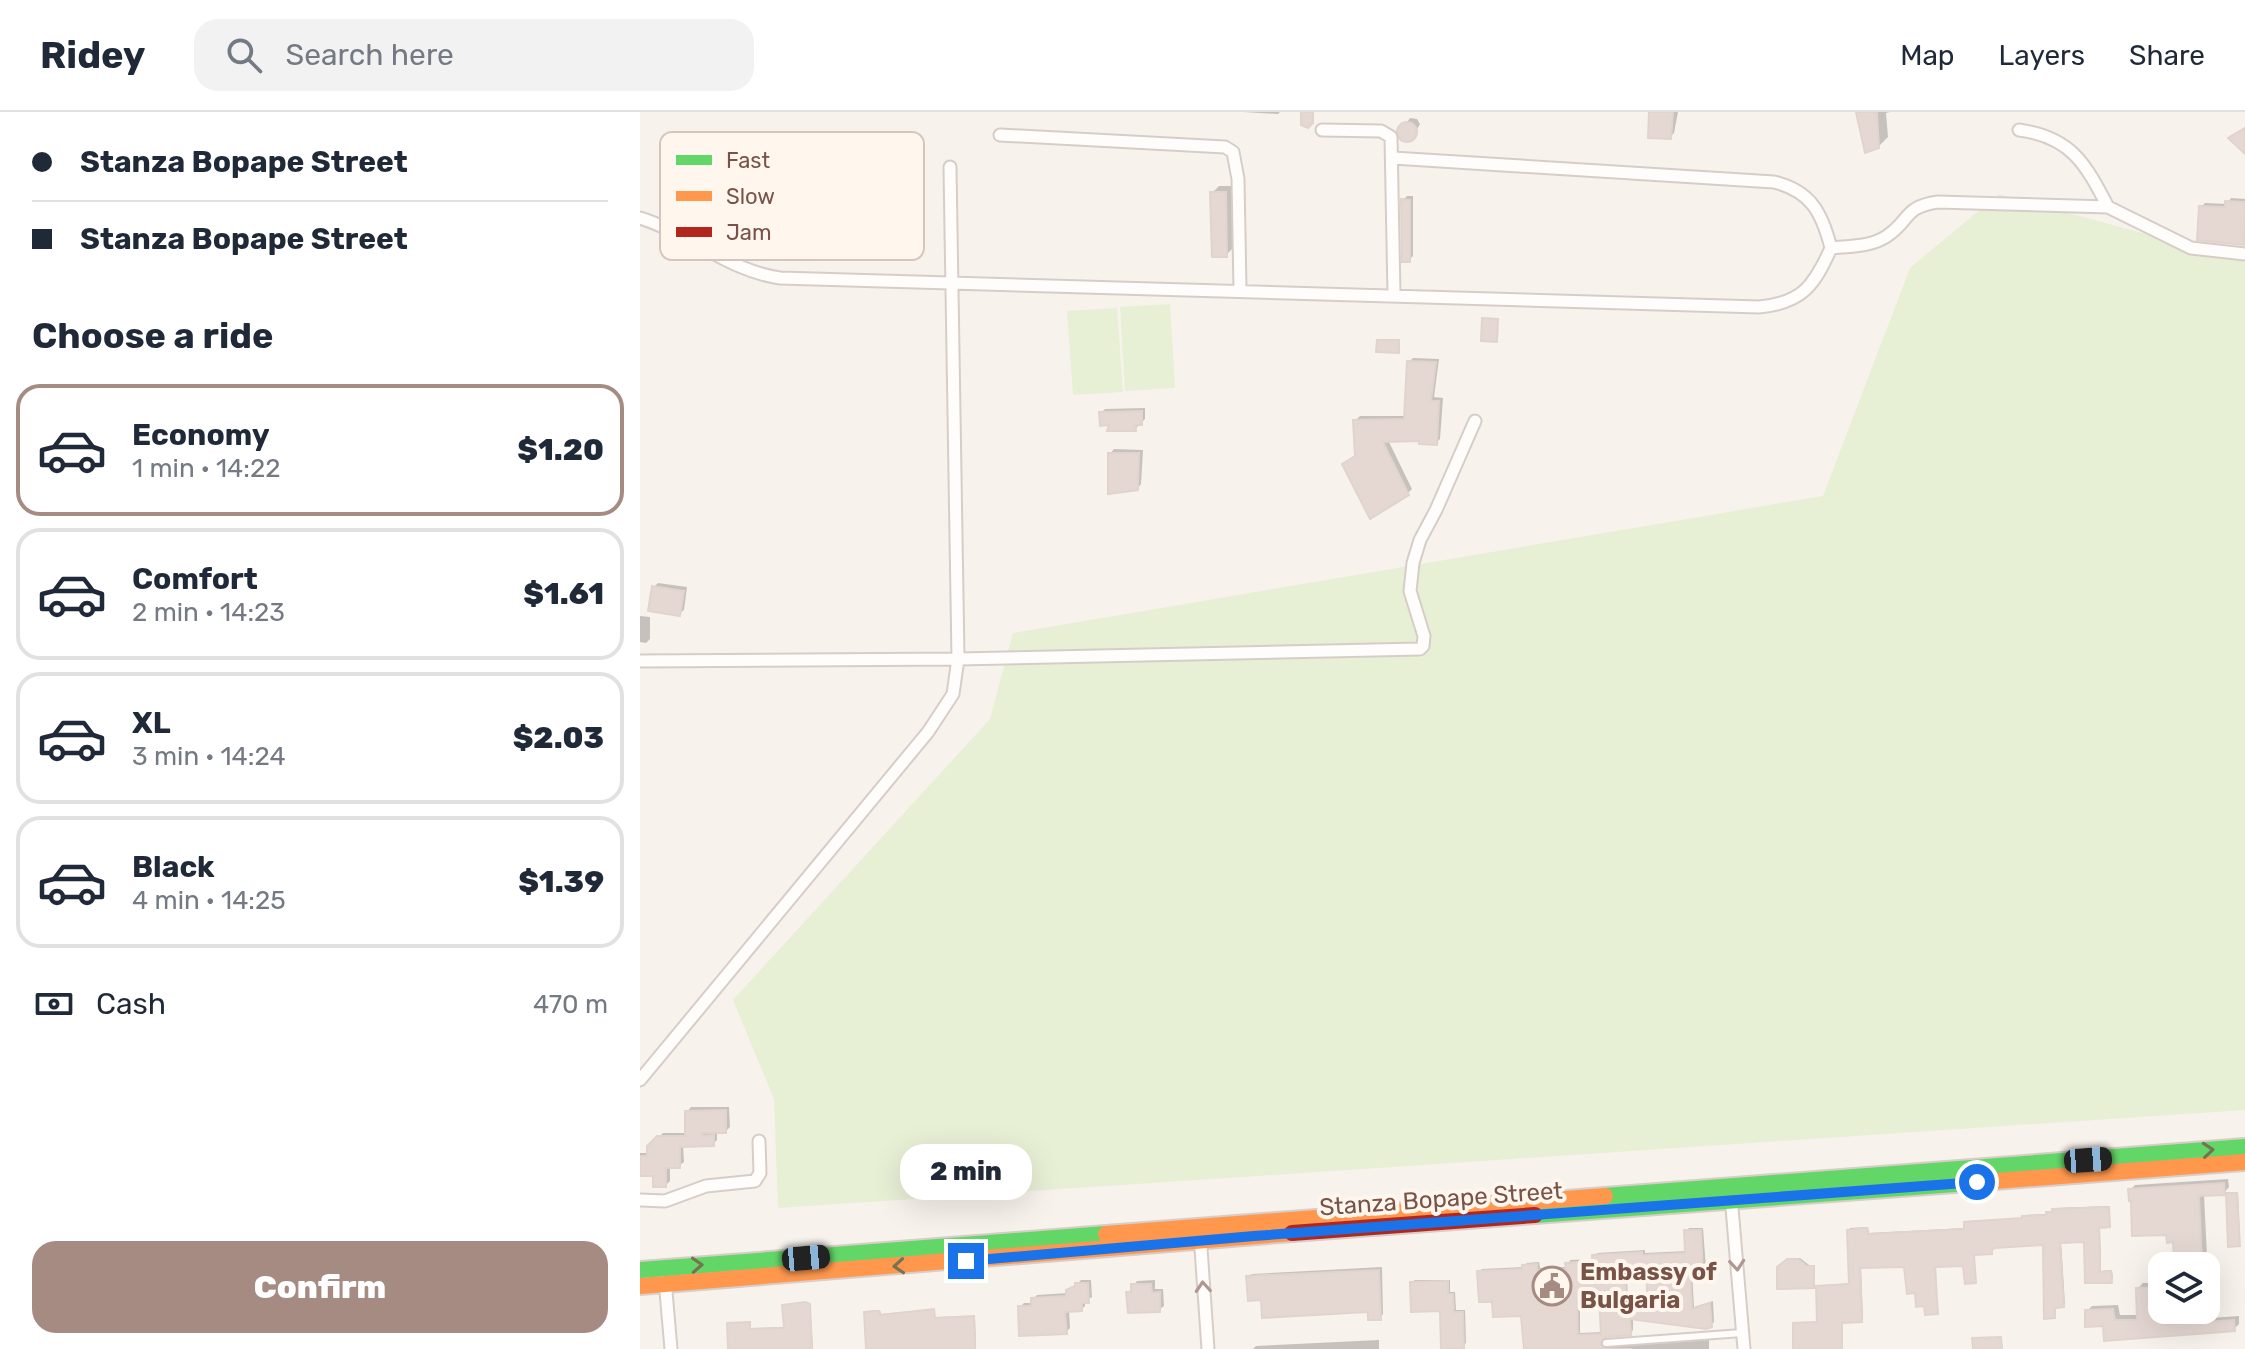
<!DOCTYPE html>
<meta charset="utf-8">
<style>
:root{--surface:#fff;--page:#f2f2f3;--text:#1f2937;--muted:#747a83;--line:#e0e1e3;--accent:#a58b81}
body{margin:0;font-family:Rubik,sans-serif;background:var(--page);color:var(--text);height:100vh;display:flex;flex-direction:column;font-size:30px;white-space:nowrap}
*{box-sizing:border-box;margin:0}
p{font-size:26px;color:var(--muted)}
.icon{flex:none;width:44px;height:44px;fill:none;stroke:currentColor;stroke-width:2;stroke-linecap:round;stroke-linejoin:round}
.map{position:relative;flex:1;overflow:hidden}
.details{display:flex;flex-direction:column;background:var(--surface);width:640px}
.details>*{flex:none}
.guide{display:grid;align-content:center;height:176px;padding:0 32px;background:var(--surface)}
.fabs{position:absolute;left:1508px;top:1140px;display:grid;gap:16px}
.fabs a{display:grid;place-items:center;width:72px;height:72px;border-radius:16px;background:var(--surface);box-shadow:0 8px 32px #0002;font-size:40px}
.end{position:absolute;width:36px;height:36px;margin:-18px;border:10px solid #1a73e8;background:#fff;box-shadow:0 0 0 4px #fff}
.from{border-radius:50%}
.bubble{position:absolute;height:56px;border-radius:24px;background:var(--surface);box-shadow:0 8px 32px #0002;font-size:26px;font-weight:800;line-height:56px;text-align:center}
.car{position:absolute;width:24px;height:48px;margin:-24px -12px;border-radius:10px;box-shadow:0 0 6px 2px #0007;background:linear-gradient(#222 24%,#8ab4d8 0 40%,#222 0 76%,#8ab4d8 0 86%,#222 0)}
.guide b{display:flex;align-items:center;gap:28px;height:76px;font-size:30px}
.guide b+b{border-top:2px solid var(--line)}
.guide i{width:20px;height:20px;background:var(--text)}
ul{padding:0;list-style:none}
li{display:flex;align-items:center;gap:24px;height:132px;margin:0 16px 12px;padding:0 16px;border:4px solid var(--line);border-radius:24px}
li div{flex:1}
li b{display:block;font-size:30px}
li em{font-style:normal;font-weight:800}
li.selected{border-color:var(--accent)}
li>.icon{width:72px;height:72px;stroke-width:1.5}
h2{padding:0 32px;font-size:36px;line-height:96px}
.pay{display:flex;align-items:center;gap:20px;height:88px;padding:0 32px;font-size:30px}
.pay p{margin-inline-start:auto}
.button{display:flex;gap:16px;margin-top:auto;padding:16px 32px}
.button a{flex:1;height:92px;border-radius:24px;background:var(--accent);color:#fff;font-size:32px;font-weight:800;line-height:92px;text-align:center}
header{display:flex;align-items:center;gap:48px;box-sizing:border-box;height:112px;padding:0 40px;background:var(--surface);border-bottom:2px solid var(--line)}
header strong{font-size:38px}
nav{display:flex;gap:44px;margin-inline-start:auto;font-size:28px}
.search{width:560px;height:72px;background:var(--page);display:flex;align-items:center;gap:20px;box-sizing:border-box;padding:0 28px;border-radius:24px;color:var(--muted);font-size:30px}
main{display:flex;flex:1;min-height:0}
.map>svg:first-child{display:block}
.green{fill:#e7efd5}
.shadow{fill:#0003;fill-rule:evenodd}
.building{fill:#e5d8d3;stroke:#e1d4cd;stroke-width:2;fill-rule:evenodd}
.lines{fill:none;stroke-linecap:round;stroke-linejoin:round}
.lane-casing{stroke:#d7cdc8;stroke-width:10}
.street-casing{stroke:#d7cdc8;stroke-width:15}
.fast-casing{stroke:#d8cdc7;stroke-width:20}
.slow-casing{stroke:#d8cdc7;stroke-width:20}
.jam-casing{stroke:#d8cdc7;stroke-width:20}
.lane{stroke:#fefdfc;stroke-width:6}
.street{stroke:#fefdfc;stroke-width:11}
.fast{stroke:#63d668;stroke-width:16}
.slow{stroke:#ff974d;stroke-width:16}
.jam{stroke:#b3261e;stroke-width:16}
.oneway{stroke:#747450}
.oneway2{stroke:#ae9790}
.route{stroke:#1a73e8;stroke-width:10}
.labels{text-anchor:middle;stroke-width:8;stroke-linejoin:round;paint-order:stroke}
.street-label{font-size:24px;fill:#795348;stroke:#fff6ed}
.poi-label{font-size:24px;font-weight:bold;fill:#795348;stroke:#fff6ed;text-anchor:start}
.key{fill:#fff6ed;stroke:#d7c5bc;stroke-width:2}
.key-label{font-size:22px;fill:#795348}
</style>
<header>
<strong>Ridey</strong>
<div class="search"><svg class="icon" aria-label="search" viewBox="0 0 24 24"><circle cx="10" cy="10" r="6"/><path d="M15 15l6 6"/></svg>Search here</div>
<nav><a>Map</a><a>Layers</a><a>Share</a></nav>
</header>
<main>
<section class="details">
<div class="guide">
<b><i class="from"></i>Stanza Bopape Street</b>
<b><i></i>Stanza Bopape Street</b>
</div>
<h2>Choose a ride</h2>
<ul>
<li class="selected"><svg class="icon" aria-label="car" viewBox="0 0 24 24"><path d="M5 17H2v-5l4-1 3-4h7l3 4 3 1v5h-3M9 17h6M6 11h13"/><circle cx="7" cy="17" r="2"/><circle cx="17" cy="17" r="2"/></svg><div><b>Economy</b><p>1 min · 14:22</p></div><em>$1.20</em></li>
<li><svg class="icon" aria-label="car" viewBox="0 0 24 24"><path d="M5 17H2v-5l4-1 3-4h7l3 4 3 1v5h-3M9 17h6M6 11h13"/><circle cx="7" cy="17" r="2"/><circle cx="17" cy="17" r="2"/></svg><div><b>Comfort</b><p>2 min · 14:23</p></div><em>$1.61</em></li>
<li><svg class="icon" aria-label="car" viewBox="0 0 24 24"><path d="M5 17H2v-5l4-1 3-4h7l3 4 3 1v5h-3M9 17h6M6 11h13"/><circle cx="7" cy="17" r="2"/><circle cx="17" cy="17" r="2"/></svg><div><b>XL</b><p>3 min · 14:24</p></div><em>$2.03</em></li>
<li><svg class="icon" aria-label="car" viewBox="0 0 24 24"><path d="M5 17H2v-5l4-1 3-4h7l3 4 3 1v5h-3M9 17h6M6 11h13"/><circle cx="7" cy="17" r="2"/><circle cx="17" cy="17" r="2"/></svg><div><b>Black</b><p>4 min · 14:25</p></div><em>$1.39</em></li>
</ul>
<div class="pay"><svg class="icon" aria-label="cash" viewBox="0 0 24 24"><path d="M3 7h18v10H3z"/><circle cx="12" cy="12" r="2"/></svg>Cash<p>470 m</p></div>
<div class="button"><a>Confirm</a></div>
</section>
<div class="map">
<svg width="1605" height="1237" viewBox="0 0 1605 1237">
<rect width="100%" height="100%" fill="#f8f2ec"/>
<!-- green -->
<path class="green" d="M1359,82L1557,136L1605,143V998L138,1096L134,987L93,888L350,607L373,521L1183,384L1270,156Z
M530,192L535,276L485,279L480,195Z
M477,196L483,280L433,283L427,199Z"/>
<!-- shadow -->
<path class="shadow" d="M603,0H640L638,2Z
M1011,0H1038L1034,21L1030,25Z
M1219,0H1250L1246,1L1248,25L1238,35Z
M770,6L777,7L780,12L771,28L762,26L760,20Z
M579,74H592L593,136L586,143L572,81Z
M767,84H773V144L769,148L763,88Z
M1591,86L1605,87L1603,131L1561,95L1565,91L1587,92Z
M773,246L799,247L794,285L803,286L800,327L796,331L782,327L748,328L772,377L768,381L717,344L715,309L720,304H767L769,250Z
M505,296V307L495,317L472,311L461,301L465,297Z
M474,337L503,338L501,372L497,377L470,342Z
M18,471L47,475L44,498L39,502L14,475Z
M0,504L10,505V527L6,531L0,530Z
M51,995H89L90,1015L86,1019H77V1028L73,1032L43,1033L44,1050L39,1054H30V1069L26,1073L15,1062H0V1041H9V1035L23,1021H47V1000Z
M1588,1067L1589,1075L1584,1081L1564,1082L1570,1206L1599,1204V1212L1594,1217L1465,1212L1447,1199L1452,1194L1478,1193L1480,1203H1499L1498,1176L1503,1171H1522V1198H1566V1154H1536L1535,1128L1493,1087L1490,1078L1495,1073Z
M1598,1080L1600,1131L1590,1133L1588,1081Z
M1470,1094V1112L1460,1114L1461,1159L1472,1158L1473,1167L1447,1169L1446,1128L1421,1129L1425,1192L1416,1194L1414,1204L1405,1131L1353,1135L1351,1140L1335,1141V1169L1325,1152L1296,1153L1297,1200L1286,1192L1277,1179L1266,1153L1221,1154L1223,1207L1202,1209L1203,1237H1155V1212L1179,1209L1178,1174L1211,1171L1210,1116L1228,1115L1229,1121L1326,1116L1328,1109L1383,1106L1386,1103L1407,1102L1416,1096Z
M1049,1116H1063L1066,1156L1062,1159L1052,1160L1054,1195L1073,1189L1074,1210L1071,1213L993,1205V1218L990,1221L964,1223L962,1227L970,1235L1069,1228V1237H885L883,1202L854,1188L839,1160L842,1157L884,1155L887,1151L899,1150L900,1156L928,1155L930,1148L954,1147L957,1141L1005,1138V1141L1047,1139L1046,1119ZM1008,1160L1010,1193L988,1194L987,1161ZM940,1185H961L963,1220L940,1221Z
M1160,1146L1169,1153H1174V1174L1139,1155L1150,1147Z
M742,1155L743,1202L740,1206L729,1198L623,1186L608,1165L612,1162Z
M441,1168H451L452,1185L445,1189V1194L441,1198H429L430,1216L426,1220L380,1195L384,1191H393V1187L397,1183L428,1181Z
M515,1168V1177H523L524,1194L519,1198L488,1181L497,1169Z
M775,1168H810V1180H815L816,1198H825L826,1231L823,1234H818V1237H803L802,1197L772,1170Z
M170,1191L173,1237H90L91,1211L111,1210V1216L146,1215V1192Z
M295,1197V1205L335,1204L336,1237H228L227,1199L240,1198L241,1202Z
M739,1228V1237H613L616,1234Z"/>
<!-- building -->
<path class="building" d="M661,0H673V11L668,16L661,13Z
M1009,0H1033L1031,27L1008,26Z
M1216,0H1237L1239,36L1225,41Z
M757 20a10 10 0 1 1 20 0a10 10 0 1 1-20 0Z
M1605,16V42L1588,26Z
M570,80H586L587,145H572Z
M761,87L770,88V150H762Z
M1585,89L1605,90L1604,133L1557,128L1559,94L1585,95Z
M842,206L858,207L857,230L841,229Z
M737,228H759V241L736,240Z
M767,249L796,250L791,289H799L797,333L779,332V329L743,330L769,383L730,407L702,352L715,344L713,308L764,307Z
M502,299V313H495L496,319H467L469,313L460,314L459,300Z
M468,341H499L498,378L468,382Z
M12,474L44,479L40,504L8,499Z
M86,998V1021H62V1024L74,1023V1034L40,1035V1056H26V1075H13V1064H0V1044H7V1034L17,1024H45V999Z
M1584,1071L1585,1083L1559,1084L1562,1154H1544V1150L1534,1151L1533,1130L1527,1131L1526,1123L1492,1124L1491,1089H1489L1488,1077Z
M1586,1081H1597L1600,1134L1588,1135Z
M1469,1095L1470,1115L1459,1116L1460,1160L1471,1159L1472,1171H1445L1444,1130L1420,1131L1424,1195L1415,1196V1206L1404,1207L1403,1133L1355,1136L1352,1138V1142L1334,1143L1336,1171L1325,1172L1323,1154L1295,1155L1298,1202L1285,1203L1284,1194L1276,1195L1275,1181L1267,1182L1264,1155L1220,1156L1222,1210L1202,1211V1237H1153V1211L1177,1210L1176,1174L1209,1172L1207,1118L1227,1116L1228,1122L1324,1117V1110L1382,1106V1104L1406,1103V1100H1412V1097Z
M1044,1118H1061L1063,1161L1050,1162L1052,1197L1070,1191L1072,1215L1066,1217L990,1207L991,1223L965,1225L960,1231L964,1237H992H884L881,1204L853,1205L852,1190H839L837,1159L882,1157V1153L897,1152V1158L926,1157L925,1151L952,1149V1143L1002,1140L1003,1143L1045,1141ZM1006,1162L1008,1195L986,1196L985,1163ZM937,1187H959L961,1222L938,1223Z
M1147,1147H1158L1167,1154H1174V1176L1137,1177V1155Z
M739,1158L741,1208H728V1200L622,1206L621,1188L608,1189L606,1164Z
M808,1169V1182H813L814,1200H823L824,1236L801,1237L800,1199L771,1200L770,1170Z
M435,1171H448L449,1191H442V1199L425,1200L427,1222L379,1224L378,1194H391V1186L426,1184V1178L435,1174Z
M491,1172H511L512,1181L520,1180V1200L488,1201L486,1180H491Z
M1522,1175V1213L1594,1208L1595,1219L1464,1229L1463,1214L1445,1215V1198L1473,1197L1475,1208H1497L1496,1176Z
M165,1190L170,1192L172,1237H88L87,1211L110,1210V1217L144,1216L142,1193Z
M294,1197L295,1206L334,1204L335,1237H226L224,1200L239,1199L240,1203Z
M1361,1225L1362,1237H1333L1332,1226Z"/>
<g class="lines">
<defs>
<path id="lane" d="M966,1231L1102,1221"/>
<path id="street" d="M682,18L741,19L751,25L754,183
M1379,18C1431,25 1445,51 1468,95
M360,23L585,35L593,40L598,67L600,178
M753,46L1134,70C1171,79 1182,101 1191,136
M0,106C51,122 86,158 140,166L1119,195C1162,191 1174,174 1191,136C1209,134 1231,135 1247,124C1271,108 1263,95 1298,90L1468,95L1551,136L1605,142
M0,549L318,547L780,537L783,534L784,524L770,479L773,451L780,428L796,398L835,309
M0,968L288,620L313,582L318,547L310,55
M1091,1084L1104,1237
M0,1088L25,1089L66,1074L115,1069L120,1061L119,1029
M560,1122L568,1237
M25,1168L31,1237"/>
<path id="fast" d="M965,1084L1605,1035
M895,1103L1342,1070
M0,1158L466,1122"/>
<path id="slow" d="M1342,1070L1605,1050
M466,1122L965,1084
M0,1174L652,1121"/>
<path id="jam" d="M652,1121L895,1103"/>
</defs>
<!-- lane casing -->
<use href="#lane" class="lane-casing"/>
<!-- street casing -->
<use href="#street" class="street-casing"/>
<!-- fast casing -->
<use href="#fast" class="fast-casing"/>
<!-- slow casing -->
<use href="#slow" class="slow-casing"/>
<!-- jam casing -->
<use href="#jam" class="jam-casing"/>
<!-- lane -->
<use href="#lane" class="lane"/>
<!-- street -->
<use href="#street" class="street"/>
<!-- fast -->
<use href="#fast" class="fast"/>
<!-- slow -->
<use href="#slow" class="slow"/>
<!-- jam -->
<use href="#jam" class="jam"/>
</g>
<!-- one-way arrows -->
<defs><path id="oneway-chevron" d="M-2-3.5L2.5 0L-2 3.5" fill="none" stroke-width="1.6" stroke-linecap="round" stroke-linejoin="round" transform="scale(2)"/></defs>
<g class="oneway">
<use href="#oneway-chevron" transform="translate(1568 1038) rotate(-5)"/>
<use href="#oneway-chevron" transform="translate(57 1153) rotate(-3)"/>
<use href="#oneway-chevron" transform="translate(259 1154) rotate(176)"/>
</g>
<g class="oneway2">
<use href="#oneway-chevron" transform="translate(1097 1153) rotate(85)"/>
<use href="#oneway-chevron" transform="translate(563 1175) rotate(-94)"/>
</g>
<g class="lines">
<!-- route -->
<path class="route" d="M326,1149L614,1124L1337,1070"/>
</g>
<!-- icons -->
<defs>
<symbol id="civic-ring" viewBox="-11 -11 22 22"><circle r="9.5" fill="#fff6ed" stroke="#a58b81" stroke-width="1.5"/><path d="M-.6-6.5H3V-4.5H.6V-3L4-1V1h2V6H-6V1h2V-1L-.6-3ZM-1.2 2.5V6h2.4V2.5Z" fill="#a58b81"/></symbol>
</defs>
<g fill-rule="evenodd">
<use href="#civic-ring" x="890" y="1152" width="44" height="44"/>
</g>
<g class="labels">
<!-- street labels -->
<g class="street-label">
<text transform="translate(801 1087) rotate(-4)" y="8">Stanza Bopape Street</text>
</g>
<!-- poi labels -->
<g class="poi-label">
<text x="940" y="1168">Embassy of<tspan x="940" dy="28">Bulgaria</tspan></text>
</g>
</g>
<!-- legend -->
<rect x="20" y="20" width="264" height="128" rx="12" class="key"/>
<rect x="36" y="43" width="36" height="10" fill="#63d668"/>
<rect x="36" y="79" width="36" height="10" fill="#ff974d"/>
<rect x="36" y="115" width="36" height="10" fill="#b3261e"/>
<g class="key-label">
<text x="86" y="56">Fast</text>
<text x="86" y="92">Slow</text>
<text x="86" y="128">Jam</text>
</g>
</svg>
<div class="fabs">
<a><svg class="icon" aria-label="layers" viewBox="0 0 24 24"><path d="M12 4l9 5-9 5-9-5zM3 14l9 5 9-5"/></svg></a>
</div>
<i class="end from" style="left:1337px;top:1070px"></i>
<i class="end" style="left:326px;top:1149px"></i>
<div class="bubble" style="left:260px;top:1032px;width:132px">2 min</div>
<i class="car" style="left:1448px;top:1048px;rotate:86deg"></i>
<i class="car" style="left:166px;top:1146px;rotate:85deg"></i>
</div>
</main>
